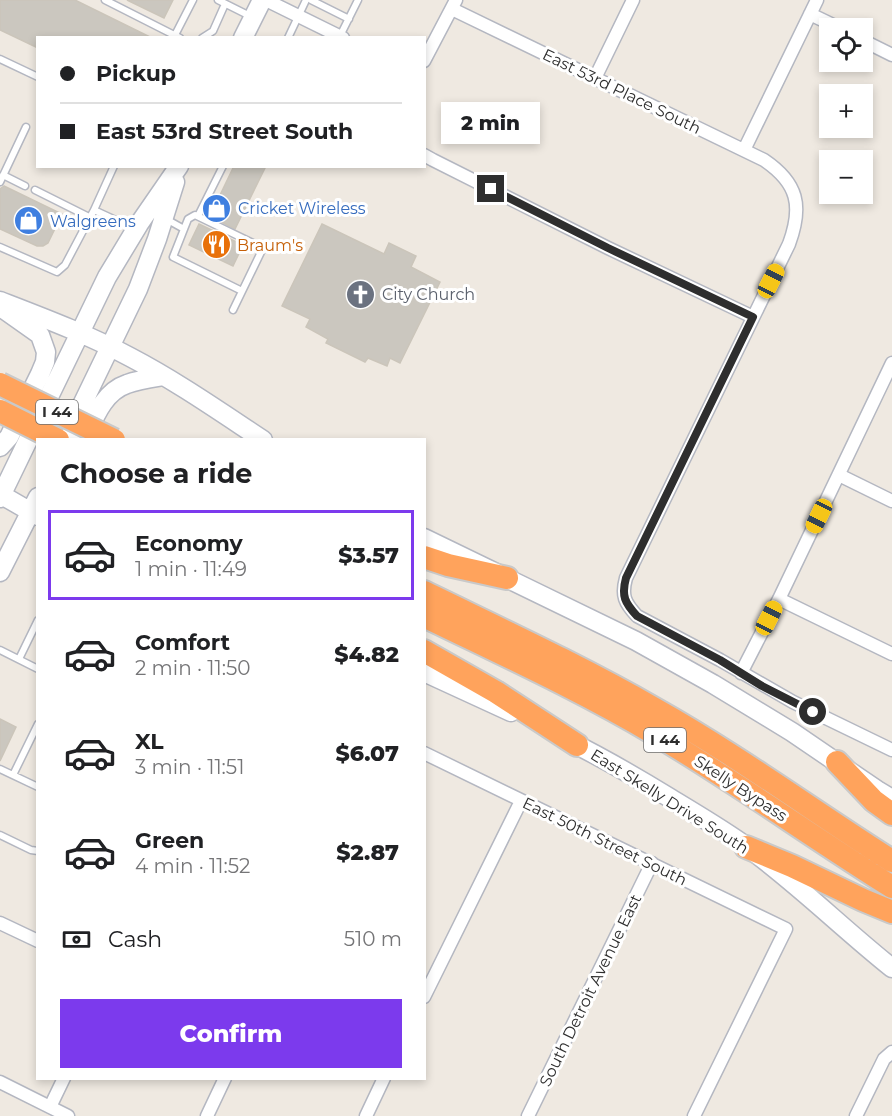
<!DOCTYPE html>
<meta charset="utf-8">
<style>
:root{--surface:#fff;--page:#f2f2f2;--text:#202124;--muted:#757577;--line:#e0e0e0;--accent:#7c3aed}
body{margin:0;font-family:Montserrat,sans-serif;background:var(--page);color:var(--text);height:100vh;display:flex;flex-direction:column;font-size:22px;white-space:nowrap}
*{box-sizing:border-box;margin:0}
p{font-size:20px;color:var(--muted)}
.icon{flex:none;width:33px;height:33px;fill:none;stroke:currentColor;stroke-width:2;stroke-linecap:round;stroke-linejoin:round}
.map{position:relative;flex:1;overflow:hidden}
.sheet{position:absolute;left:36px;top:438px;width:390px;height:642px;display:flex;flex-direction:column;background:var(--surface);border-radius:0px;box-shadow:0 3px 9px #0003}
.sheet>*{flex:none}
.top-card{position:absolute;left:36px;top:36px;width:390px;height:132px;border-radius:0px;box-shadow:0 3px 9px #0003;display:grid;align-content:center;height:132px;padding:0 24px;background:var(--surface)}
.buttons{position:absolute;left:819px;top:18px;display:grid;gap:12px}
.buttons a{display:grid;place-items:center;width:54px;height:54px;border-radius:0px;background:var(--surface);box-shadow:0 3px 9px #0003;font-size:30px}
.end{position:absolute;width:27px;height:27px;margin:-14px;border:8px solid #2e2e2e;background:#fff;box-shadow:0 0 0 3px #fff}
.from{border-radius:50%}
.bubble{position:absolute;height:42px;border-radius:0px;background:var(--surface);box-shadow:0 3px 9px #0003;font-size:20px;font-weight:800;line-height:42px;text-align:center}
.car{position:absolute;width:18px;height:36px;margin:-18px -9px;border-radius:8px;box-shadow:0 0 4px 2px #0007;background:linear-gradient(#f5c518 24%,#345 0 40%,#f5c518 0 76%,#345 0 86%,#f5c518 0)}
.top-card b{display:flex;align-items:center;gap:21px;height:57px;font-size:22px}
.top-card b+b{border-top:2px solid var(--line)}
.top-card i{width:15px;height:15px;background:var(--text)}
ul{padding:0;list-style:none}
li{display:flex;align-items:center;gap:18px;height:90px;margin:0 12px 9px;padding:0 12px;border:3px solid transparent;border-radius:0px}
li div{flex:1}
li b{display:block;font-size:22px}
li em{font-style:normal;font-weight:800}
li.active{border-color:var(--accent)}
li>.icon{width:54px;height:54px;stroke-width:1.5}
h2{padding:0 24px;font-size:27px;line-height:72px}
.pay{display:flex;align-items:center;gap:15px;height:66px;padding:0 24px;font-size:22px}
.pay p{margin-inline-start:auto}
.primary-button{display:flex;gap:12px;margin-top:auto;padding:12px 24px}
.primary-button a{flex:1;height:69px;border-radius:0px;background:var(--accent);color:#fff;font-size:24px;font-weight:800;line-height:69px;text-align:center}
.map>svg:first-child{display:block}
.building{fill:#cbc7bf;stroke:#cbc5ba;stroke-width:1.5}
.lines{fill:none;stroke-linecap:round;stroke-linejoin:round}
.service-casing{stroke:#b4b7c1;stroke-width:9}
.minor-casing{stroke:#b4b7c1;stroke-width:15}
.secondary-casing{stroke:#b4b7c1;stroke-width:21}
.motorway-casing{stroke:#c9c9c9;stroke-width:26}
.service{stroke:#fff;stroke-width:6}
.minor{stroke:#fff;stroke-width:12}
.secondary{stroke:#fff;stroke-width:18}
.motorway{stroke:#ffa35c;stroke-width:22}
.motorway-bridge-casing{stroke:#c9c9c9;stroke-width:26;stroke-linecap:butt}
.motorway-bridge{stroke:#ffa35c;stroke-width:22}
.route{stroke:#2e2e2e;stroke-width:8}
.labels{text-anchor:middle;stroke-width:6;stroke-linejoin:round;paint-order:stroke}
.shield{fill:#fff;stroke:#6d6d6d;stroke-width:1.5}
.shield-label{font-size:15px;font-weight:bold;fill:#2e2e2e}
.street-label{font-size:16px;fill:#2e2e2e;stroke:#fff}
.shop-label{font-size:16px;fill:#366cbe;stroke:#fff;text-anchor:start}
.food-label{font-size:16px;fill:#c56008;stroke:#fff;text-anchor:start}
.worship-label{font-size:16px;fill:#5b616d;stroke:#fff;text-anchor:start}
</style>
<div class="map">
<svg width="892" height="1116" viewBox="0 0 892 1116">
<rect width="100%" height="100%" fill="#efe9e1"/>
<!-- building -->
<path class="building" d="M0,0H75L152,38H38V48L0,30Z
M127,0H173L164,18Z
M234,166H266L235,229L210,216Z
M4,186L62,214L48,243L43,246H37L0,229V189Z
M199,224L243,245L233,266L189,245Z
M322,224L384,254L389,243L416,256L411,267L440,282L400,363L390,358L387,366L368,358L365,362L326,343L328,339L306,327L310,319L282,306Z
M0,719L16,727L0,761Z"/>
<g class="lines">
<defs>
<path id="service" d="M105,0L180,38
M218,0L252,17
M311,0L349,19
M340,36L358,0
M174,37L193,0
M202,38L213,31L225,4
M288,38L306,0
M0,59L38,77
M3,175L25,186
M0,182L26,127
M35,190L89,217
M94,210L114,166
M198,216L223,166
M166,219L184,229
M0,247L57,272L65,265L94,210L135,229
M233,310L263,248L195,215L188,219L173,257L242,291
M0,650L38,669
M19,659L38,620
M0,769L38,787
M13,775L38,724
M0,835L31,850L38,851"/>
<path id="minor" d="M266,0L343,38
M452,9L764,160C798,183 803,206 789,244L626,578C621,596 625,603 637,616L720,660L793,702L892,750
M810,14L839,28
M862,40L892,55
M424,61L456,0
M595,78L633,0
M744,150L817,0
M424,155L433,160L608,248L753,317
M839,475L892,501
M779,599L892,654
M741,673L779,599L892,363
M424,753L786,929L694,1116
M0,923L38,941
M424,997L521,801
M0,1082L68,1116
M50,1107L64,1078
M207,1116L225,1078
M366,1116L384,1078
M528,1116L652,863
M856,1116L884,1059L892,1052"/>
<path id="secondary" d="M243,38L262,0
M0,301C44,318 89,335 130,357C176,381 219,411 263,440
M65,440L138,289L157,239L175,182
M84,440C94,419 103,392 127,384C138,380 152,378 164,376
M0,447L9,437L40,374L45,362L46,352L40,335L6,311
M0,494L38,516
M0,498L107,277L139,224L179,166
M424,538L636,641L713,684L792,732L877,790L892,799
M0,572L38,497
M424,672L511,712
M565,739C601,757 636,777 670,798C696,814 722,829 747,847C798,884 843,929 892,968"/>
<path id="motorway" d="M424,557L448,565L507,578
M424,592C502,630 580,666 655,709C737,755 813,811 892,861
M424,616C502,654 581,690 655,734C736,782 812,837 892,887
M424,651L496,692L577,745
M837,762L874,801L892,814
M746,847L792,866L863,900L892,912"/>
</defs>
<!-- service casing -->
<use href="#service" class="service-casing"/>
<!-- minor casing -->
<use href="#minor" class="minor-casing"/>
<!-- secondary casing -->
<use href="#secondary" class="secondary-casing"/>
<!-- motorway casing -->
<use href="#motorway" class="motorway-casing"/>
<!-- service -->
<use href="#service" class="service"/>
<!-- minor -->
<use href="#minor" class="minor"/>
<!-- secondary -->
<use href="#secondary" class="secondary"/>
<!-- motorway -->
<use href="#motorway" class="motorway"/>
<defs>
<path id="motorway-bridge" d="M0,384L114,440
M0,411L58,440"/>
</defs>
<!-- motorway-bridge casing -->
<use href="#motorway-bridge" class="motorway-bridge-casing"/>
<!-- motorway-bridge -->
<use href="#motorway-bridge" class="motorway-bridge"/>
</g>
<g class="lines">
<!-- route -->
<path class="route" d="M491,189L608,248L753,317L626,578C621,596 625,603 637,616L720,660L762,686L813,712"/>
</g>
<!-- icons -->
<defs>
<symbol id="shop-disc" viewBox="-11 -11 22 22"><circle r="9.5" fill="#3f7fe0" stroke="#fff"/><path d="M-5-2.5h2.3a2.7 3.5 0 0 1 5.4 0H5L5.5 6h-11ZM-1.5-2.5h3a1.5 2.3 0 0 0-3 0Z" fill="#fff"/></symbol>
<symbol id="restaurant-disc" viewBox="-11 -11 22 22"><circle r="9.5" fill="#e8710a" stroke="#fff"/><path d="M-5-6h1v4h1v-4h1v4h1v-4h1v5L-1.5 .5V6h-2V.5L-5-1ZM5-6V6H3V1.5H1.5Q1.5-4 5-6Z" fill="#fff"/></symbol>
<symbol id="church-disc" viewBox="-11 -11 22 22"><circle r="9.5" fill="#6b7280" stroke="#fff"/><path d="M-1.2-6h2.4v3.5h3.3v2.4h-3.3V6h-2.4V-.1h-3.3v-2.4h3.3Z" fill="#fff"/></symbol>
</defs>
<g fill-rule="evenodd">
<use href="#shop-disc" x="200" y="192" width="33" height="33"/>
<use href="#shop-disc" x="12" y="204" width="33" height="33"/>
<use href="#restaurant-disc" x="200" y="228" width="33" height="33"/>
<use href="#church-disc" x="344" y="278" width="33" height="33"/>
</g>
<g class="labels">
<!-- shield labels -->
<g class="shield">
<rect x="36" y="400" width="42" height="24" rx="4.5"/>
<rect x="644" y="728" width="42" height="24" rx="4.5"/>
</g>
<g class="shield-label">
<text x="57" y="417">I 44</text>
<text x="665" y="745">I 44</text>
</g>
<!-- street labels -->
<g class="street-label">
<text transform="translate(622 91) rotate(26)" y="6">East 53rd Place South</text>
<text transform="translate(741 788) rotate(33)" y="6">Skelly Bypass</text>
<text transform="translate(670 801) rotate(32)" y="6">East Skelly Drive South</text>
<text transform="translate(605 841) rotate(26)" y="6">East 50th Street South</text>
<text transform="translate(590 990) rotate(-64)" y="6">South Detroit Avenue East</text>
</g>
<!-- shop labels -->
<g class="shop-label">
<text x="238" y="214">Cricket Wireless</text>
<text x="50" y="227">Walgreens</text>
</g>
<!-- food labels -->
<g class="food-label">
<text x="237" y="251">Braum's</text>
</g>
<!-- worship labels -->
<g class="worship-label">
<text x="382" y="300">City Church</text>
</g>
</g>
</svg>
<div class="buttons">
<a><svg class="icon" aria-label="locate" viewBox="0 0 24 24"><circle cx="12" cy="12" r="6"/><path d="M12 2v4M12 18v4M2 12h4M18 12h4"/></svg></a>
<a>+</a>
<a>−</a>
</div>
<i class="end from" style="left:813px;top:712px"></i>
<i class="end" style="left:491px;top:189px"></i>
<div class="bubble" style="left:441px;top:102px;width:99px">2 min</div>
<i class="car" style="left:771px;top:281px;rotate:27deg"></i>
<i class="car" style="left:819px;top:516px;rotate:206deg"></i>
<i class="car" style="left:769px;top:618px;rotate:27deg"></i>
<div class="top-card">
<b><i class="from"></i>Pickup</b>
<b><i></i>East 53rd Street South</b>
</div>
<section class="sheet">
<h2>Choose a ride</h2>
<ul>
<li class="active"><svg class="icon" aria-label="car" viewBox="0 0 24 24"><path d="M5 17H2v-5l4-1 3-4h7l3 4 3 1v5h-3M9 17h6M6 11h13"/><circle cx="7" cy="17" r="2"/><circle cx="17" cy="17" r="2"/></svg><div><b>Economy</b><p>1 min · 11:49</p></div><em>$3.57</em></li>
<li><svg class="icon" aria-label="car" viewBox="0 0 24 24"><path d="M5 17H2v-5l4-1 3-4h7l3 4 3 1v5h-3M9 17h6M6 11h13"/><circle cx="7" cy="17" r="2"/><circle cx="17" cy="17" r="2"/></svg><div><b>Comfort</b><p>2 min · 11:50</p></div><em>$4.82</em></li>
<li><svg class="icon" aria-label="car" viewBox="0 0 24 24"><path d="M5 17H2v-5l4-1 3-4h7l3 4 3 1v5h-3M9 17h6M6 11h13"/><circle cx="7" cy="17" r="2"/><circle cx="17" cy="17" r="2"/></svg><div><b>XL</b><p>3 min · 11:51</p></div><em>$6.07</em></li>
<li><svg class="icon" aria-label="car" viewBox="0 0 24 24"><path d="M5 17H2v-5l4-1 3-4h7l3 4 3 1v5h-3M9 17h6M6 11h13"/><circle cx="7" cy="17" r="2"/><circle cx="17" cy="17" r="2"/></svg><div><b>Green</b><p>4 min · 11:52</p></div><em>$2.87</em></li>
</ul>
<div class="pay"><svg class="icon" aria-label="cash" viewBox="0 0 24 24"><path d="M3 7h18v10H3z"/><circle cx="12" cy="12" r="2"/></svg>Cash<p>510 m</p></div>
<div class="primary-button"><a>Confirm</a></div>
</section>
</div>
